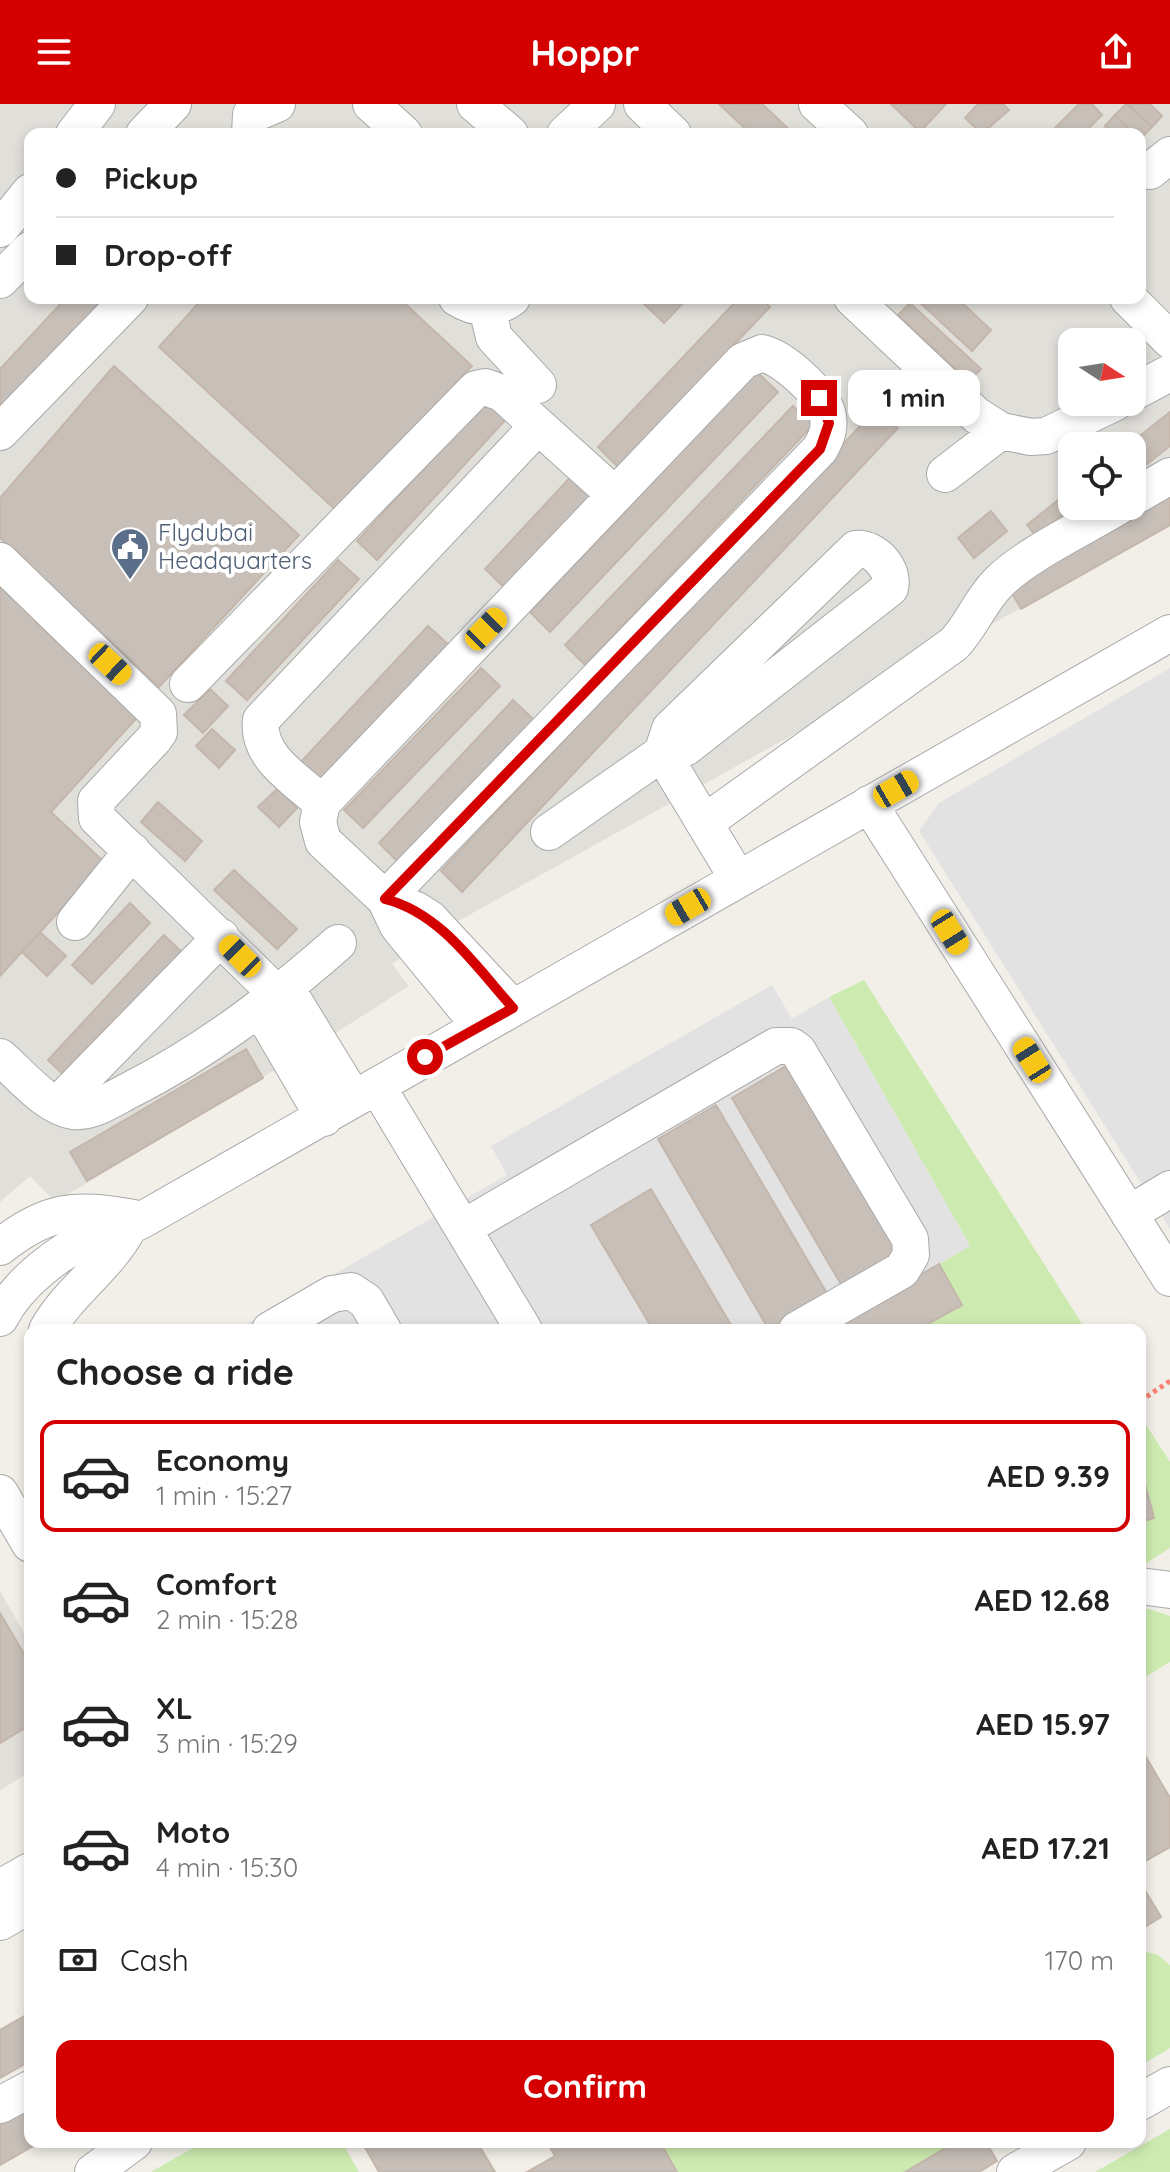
<!DOCTYPE html>
<meta charset="utf-8">
<style>
:root{--surface:#fff;--page:#f2f2f2;--text:#222;--muted:#767676;--line:#e0e0e0;--accent:#d40000}
body{margin:0;font-family:Quicksand,sans-serif;background:var(--page);color:var(--text);height:100vh;display:flex;flex-direction:column;font-size:30px;white-space:nowrap}
*{box-sizing:border-box;margin:0}
p{font-size:26px;color:var(--muted)}
.icon{flex:none;width:44px;height:44px;fill:none;stroke:currentColor;stroke-width:2;stroke-linecap:round;stroke-linejoin:round}
.map{position:relative;flex:1;overflow:hidden}
.sheet{position:absolute;left:24px;top:1220px;width:1122px;height:824px;display:flex;flex-direction:column;background:var(--surface);border-radius:16px;box-shadow:0 4px 12px #0003}
.sheet>*{flex:none}
.guide{position:absolute;left:24px;top:24px;width:1122px;height:176px;border-radius:16px;box-shadow:0 4px 12px #0003;display:grid;align-content:center;height:176px;padding:0 32px;background:var(--surface)}
.needle{width:52px;rotate:102deg}
.buttons{position:absolute;left:1058px;top:224px;display:grid;gap:16px}
.buttons a{display:grid;place-items:center;width:88px;height:88px;border-radius:16px;background:var(--surface);box-shadow:0 4px 12px #0003;font-size:40px}
.end{position:absolute;width:36px;height:36px;margin:-18px;border:10px solid #d40000;background:#fff;box-shadow:0 0 0 4px #fff}
.from{border-radius:50%}
.bubble{position:absolute;height:56px;border-radius:16px;background:var(--surface);box-shadow:0 4px 12px #0003;font-size:26px;font-weight:700;line-height:56px;text-align:center}
.car{position:absolute;width:24px;height:48px;margin:-24px -12px;border-radius:10px;box-shadow:0 0 6px 2px #0007;background:linear-gradient(#f5c518 24%,#345 0 40%,#f5c518 0 76%,#345 0 86%,#f5c518 0)}
.guide b{display:flex;align-items:center;gap:28px;height:76px;font-size:30px}
.guide b+b{border-top:2px solid var(--line)}
.guide i{width:20px;height:20px;background:var(--text)}
ul{padding:0;list-style:none}
li{display:flex;align-items:center;gap:24px;height:112px;margin:0 16px 12px;padding:0 16px;border:4px solid transparent;border-radius:16px}
li div{flex:1}
li b{display:block;font-size:30px}
li em{font-style:normal;font-weight:700}
li.selected{border-color:var(--accent)}
li>.icon{width:72px;height:72px;stroke-width:1.5}
h2{padding:0 32px;font-size:36px;line-height:96px}
.pay{display:flex;align-items:center;gap:20px;height:88px;padding:0 32px;font-size:30px}
.pay p{margin-inline-start:auto}
.button{display:flex;gap:16px;margin-top:auto;padding:16px 32px}
.button a{flex:1;height:92px;border-radius:16px;background:var(--accent);color:#fff;font-size:32px;font-weight:700;line-height:92px;text-align:center}
header{display:flex;justify-content:space-between;align-items:center;height:104px;padding:0 32px;background:var(--accent);color:#fff;font-size:36px;font-weight:700}
.map>svg:first-child{display:block}
.airport{fill:#e1dfda;fill-rule:evenodd}
.grass{fill:#cdebb0}
.parking{fill:#e2e2e2}
.building{fill:#c7bfb8;stroke:#c4b6ab;stroke-width:2}
.lines{fill:none;stroke-linecap:round;stroke-linejoin:round}
.minor-casing{stroke:#a9a9a9;stroke-width:38}
.path{stroke:#fa8072;stroke-width:5;stroke-dasharray:4 4;stroke-linecap:butt}
.minor{stroke:#fff;stroke-width:36}
.route{stroke:#d40000;stroke-width:10}
.labels{text-anchor:middle;stroke-width:8;stroke-linejoin:round;paint-order:stroke}
.service-label{font-size:24px;fill:#4e5e75;stroke:#fff;text-anchor:start}
</style>
<header><svg class="icon" aria-label="menu" viewBox="0 0 24 24"><path d="M4 6h16M4 12h16M4 18h16"/></svg>Hoppr<svg class="icon" aria-label="share" viewBox="0 0 24 24"><path d="M12 15V3M7 8l5-5 5 5M5 13v7h14v-7"/></svg></header>
<div class="map">
<svg width="1170" height="2068" viewBox="0 0 1170 2068">
<rect width="100%" height="100%" fill="#f2efe9"/>
<!-- airport -->
<path class="airport" d="M0,0H1170V421L442,826L392,860L409,882L320,939L55,1098L30,1072L0,1098ZM30,30H1140V194H30ZM1072,238H1132V298H1072ZM1072,342H1132V402H1072Z
M0,1487L30,1539V1668L0,1686Z"/>
<!-- grass -->
<path class="grass" d="M864,876L1086,1226H917L939,1160L970,1142L829,893Z
M1140,1311L1170,1358V1444L1145,1460L1140,1452V1418L1153,1414L1140,1362Z
M1150,1505L1170,1512V1558L1140,1576V1506Z
M1140,1846L1158,1851L1170,1861V1944L1140,1962Z
M1170,2025V2068H1095Z
M203,2038H342L359,2068H151Z
M660,2038H956L905,2068H677Z"/>
<!-- parking -->
<path class="parking" d="M1170,564V1125L919,727L939,699Z
M772,881L792,915L829,893L970,1142L825,1226H237L507,1071L491,1042Z"/>
<!-- building -->
<path class="building" d="M719,0H762L794,30H751Z
M891,0H946L920,28Z
M978,0H1003L1009,6L982,30L965,14Z
M1079,0H1092L1102,11L1083,30H1049Z
M1126,0L1152,23L1140,35V30H1134L1115,11Z
M1129,0H1150L1162,12L1152,23Z
M1115,11L1134,30H1113L1105,22Z
M66,194H108L0,310V265Z
M203,194H399L472,262L338,408L159,243Z
M638,194H688L664,219Z
M739,194H760L770,203L618,363L598,343Z
M915,194H957L991,226L972,247Z
M910,199L981,265L969,277L898,211Z
M114,262L299,431L159,583L0,434V394Z
M757,268L778,288L550,528L530,508Z
M488,295L508,313L377,456L357,437Z
M793,302L813,321L585,561L565,541Z
M877,304L898,324L462,788L441,767Z
M1170,308V342L1134,370L1132,342H1127Z
M578,365L599,384L505,484L485,465Z
M1170,381V421L1021,505L1005,476Z
M1072,385L1074,402L1036,432L1027,421Z
M991,407L1007,427L974,454L958,434Z
M338,456L359,475L247,596L226,577Z
M0,478L142,608L51,708L104,758L0,872Z
M428,522L449,541L319,680L298,661Z
M481,564L500,582L363,724L344,706Z
M210,585L228,602L203,629L184,611Z
M513,596L534,616L399,759L379,739Z
M212,625L235,646L219,664L196,642Z
M278,684L297,704L279,723L258,703Z
M158,698L202,737L185,757L141,718Z
M234,766L297,825L277,845L214,786Z
M130,799L150,819L92,880L72,861Z
M40,828L66,852L47,872L22,848Z
M164,831L186,852L70,977L48,956Z
M246,945L263,974L87,1077L70,1048Z
M796,956L906,1144L842,1182L732,994Z
M716,1001L828,1191L769,1226L658,1035Z
M651,1085L734,1226H653L591,1121Z
M939,1160L962,1201L917,1226H825Z
M1140,1362L1154,1414L1140,1418Z
M0,1509L30,1560V1621L0,1639Z
M1140,1643L1170,1694V1743L1140,1760Z
M1140,1778L1161,1813L1140,1826Z
M30,1909V1957L0,1974V1926Z
M30,2001V2038H40L0,2061V2018Z
M362,2038H477L495,2068H379Z
M547,2038H660L677,2068H527L555,2052Z
M956,2038H986L997,2057L979,2068H905Z"/>
<g class="lines">
<defs>
<path id="minor" d="M371,0L404,30
M475,0L510,30
M642,0L673,30
M817,0L850,30
M74,30L97,0
M144,30L173,0
M250,30L251,11L277,0
M565,30L597,0
M1150,67L1170,51
M0,125L30,88
M0,176L30,146
M457,194C474,205 495,207 512,194
M852,194L976,311L1001,327L1031,333L1046,332L1116,298
M1128,194L1170,236
M487,204L494,233L538,281
M1132,289L1170,269
M0,328L130,194
M945,370L1001,327
M1132,394L1170,372
M856,445C875,443 895,466 890,484L685,644L662,649L670,625Z
M0,457L158,610L159,628L154,635L96,697L97,714L278,891
M188,580L476,285L485,283L502,289L615,391
M322,699C297,676 256,653 261,616L538,322
M869,700L1170,1174
M704,719L954,540C972,521 980,497 998,479C1025,451 1085,423 1119,402
M549,728L662,649L738,775
M385,795L820,345C827,333 831,322 827,308C820,287 783,254 762,249L743,257L322,699L318,718L323,737L385,795L398,822L480,922
M385,795L416,806L430,815L513,904
M75,818L132,747
M286,884L354,995
M261,906L324,1014
M0,953C20,970 46,1003 73,1007C93,1009 112,995 130,986C207,947 273,896 338,839
M377,982L524,1226
M57,1001L221,833
M1129,1110L1170,1085
M463,1124L776,942H791L798,947L910,1135L911,1151L902,1166L797,1226
M0,1143C46,1106 76,1103 133,1114
M0,1214C18,1178 59,1148 94,1131C110,1124 127,1125 142,1116L1170,529
M47,1226C69,1187 108,1163 129,1123
M270,1226L332,1190L351,1187L366,1197L383,1226
M0,1389L30,1440
M1140,1482L1170,1486
M0,1784L30,1767
M0,1818L30,1801
M1140,1998L1170,1981
M0,2001L30,1985
M93,2068L134,2038
M1015,2068L1068,2038"/>
</defs>
<!-- minor casing -->
<use href="#minor" class="minor-casing"/>
<!-- path -->
<path class="path" d="M1140,1297L1170,1277"/>
<!-- minor -->
<use href="#minor" class="minor"/>
</g>
<g class="lines">
<!-- route -->
<path class="route" d="M425,953L513,904C476,863 441,809 385,795L820,345L829,319L819,294"/>
</g>
<!-- icons -->
<defs>
<symbol id="civic-pin" viewBox="-11 -11 22 30"><path d="M0 17L-7.5 6A9.5 9.5 0 1 1 7.5 6Z" fill="#5c6f8a" stroke="#fff"/><path d="M-.6-6.5H3V-4.5H.6V-3L4-1V1h2V6H-6V1h2V-1L-.6-3ZM-1.2 2.5V6h2.4V2.5Z" fill="#fff"/></symbol>
</defs>
<g fill-rule="evenodd">
<use href="#civic-pin" x="108" y="421" width="44" height="60"/>
</g>
<g class="labels">
<!-- service labels -->
<g class="service-label">
<text x="158" y="437">Flydubai<tspan x="158" dy="28">Headquarters</tspan></text>
</g>
</g>
</svg>
<div class="buttons">
<a><svg class="needle" viewBox="-14 -14 28 28"><path d="M0-13l5 13h-10z" fill="#e53935"/><path d="M0 13l5-13h-10z" fill="#767676"/></svg></a>
<a><svg class="icon" aria-label="locate" viewBox="0 0 24 24"><circle cx="12" cy="12" r="6"/><path d="M12 2v4M12 18v4M2 12h4M18 12h4"/></svg></a>
</div>
<i class="end from" style="left:425px;top:953px"></i>
<i class="end" style="left:819px;top:294px"></i>
<div class="bubble" style="left:848px;top:266px;width:132px">1 min</div>
<i class="car" style="left:486px;top:525px;rotate:44deg"></i>
<i class="car" style="left:110px;top:560px;rotate:133deg"></i>
<i class="car" style="left:896px;top:685px;rotate:60deg"></i>
<i class="car" style="left:688px;top:803px;rotate:240deg"></i>
<i class="car" style="left:950px;top:828px;rotate:148deg"></i>
<i class="car" style="left:240px;top:852px;rotate:315deg"></i>
<i class="car" style="left:1032px;top:956px;rotate:328deg"></i>
<div class="guide">
<b><i class="from"></i>Pickup</b>
<b><i></i>Drop-off</b>
</div>
<section class="sheet">
<h2>Choose a ride</h2>
<ul>
<li class="selected"><svg class="icon" aria-label="car" viewBox="0 0 24 24"><path d="M5 17H2v-5l4-1 3-4h7l3 4 3 1v5h-3M9 17h6M6 11h13"/><circle cx="7" cy="17" r="2"/><circle cx="17" cy="17" r="2"/></svg><div><b>Economy</b><p>1 min · 15:27</p></div><em>AED 9.39</em></li>
<li><svg class="icon" aria-label="car" viewBox="0 0 24 24"><path d="M5 17H2v-5l4-1 3-4h7l3 4 3 1v5h-3M9 17h6M6 11h13"/><circle cx="7" cy="17" r="2"/><circle cx="17" cy="17" r="2"/></svg><div><b>Comfort</b><p>2 min · 15:28</p></div><em>AED 12.68</em></li>
<li><svg class="icon" aria-label="car" viewBox="0 0 24 24"><path d="M5 17H2v-5l4-1 3-4h7l3 4 3 1v5h-3M9 17h6M6 11h13"/><circle cx="7" cy="17" r="2"/><circle cx="17" cy="17" r="2"/></svg><div><b>XL</b><p>3 min · 15:29</p></div><em>AED 15.97</em></li>
<li><svg class="icon" aria-label="car" viewBox="0 0 24 24"><path d="M5 17H2v-5l4-1 3-4h7l3 4 3 1v5h-3M9 17h6M6 11h13"/><circle cx="7" cy="17" r="2"/><circle cx="17" cy="17" r="2"/></svg><div><b>Moto</b><p>4 min · 15:30</p></div><em>AED 17.21</em></li>
</ul>
<div class="pay"><svg class="icon" aria-label="cash" viewBox="0 0 24 24"><path d="M3 7h18v10H3z"/><circle cx="12" cy="12" r="2"/></svg>Cash<p>170 m</p></div>
<div class="button"><a>Confirm</a></div>
</section>
</div>
